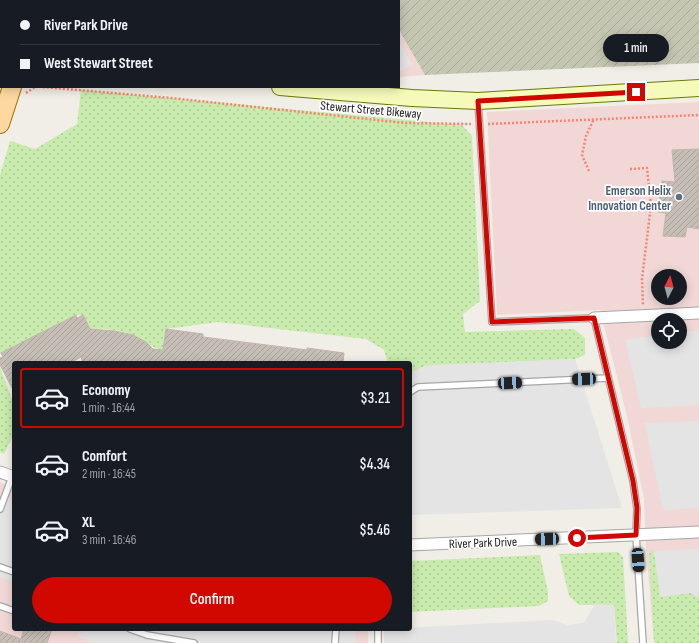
<!DOCTYPE html>
<meta charset="utf-8">
<style>
:root{--surface:#171b24;--page:#20242c;--text:#f1f3f6;--muted:#9ea1a6;--line:#363941;--accent:#d00800}
body{margin:0;font-family:"Sofia Sans Condensed",sans-serif;background:var(--page);color:var(--text);height:100vh;display:flex;flex-direction:column;font-size:15px;white-space:nowrap}
*{box-sizing:border-box;margin:0}
p{font-size:13px;color:var(--muted)}
.icon{flex:none;width:22px;height:22px;fill:none;stroke:currentColor;stroke-width:2;stroke-linecap:round;stroke-linejoin:round}
.map{position:relative;flex:1;overflow:hidden}
.details{position:absolute;left:12px;top:361px;width:400px;height:270px;display:flex;flex-direction:column;background:var(--surface);border-radius:4px;box-shadow:0 2px 10px #0003}
.details>*{flex:none}
.top-card{position:absolute;left:0px;top:0px;width:400px;height:88px;box-shadow:0 2px 10px #0003;display:grid;align-content:center;height:88px;padding:0 20px;background:var(--surface)}
.needle{width:26px;rotate:6deg}
.buttons{position:absolute;left:651px;top:269px;display:grid;gap:8px}
.buttons a{display:grid;place-items:center;width:36px;height:36px;border-radius:50%;background:var(--surface);box-shadow:0 2px 10px #0003;font-size:20px}
.end{position:absolute;width:18px;height:18px;margin:-9px;border:5px solid #d00800;background:#fff;box-shadow:0 0 0 2px #fff}
.from{border-radius:50%}
.bubble{position:absolute;height:28px;border-radius:14px;background:var(--surface);box-shadow:0 2px 10px #0003;font-size:13px;font-weight:600;line-height:28px;text-align:center}
.car{position:absolute;width:12px;height:24px;margin:-12px -6px;border-radius:5px;box-shadow:0 0 3px 1px #0007;background:linear-gradient(#222 24%,#8ab4d8 0 40%,#222 0 76%,#8ab4d8 0 86%,#222 0)}
.top-card b{display:flex;align-items:center;gap:14px;height:38px;font-size:15px}
.top-card b+b{border-top:1px solid var(--line)}
.top-card i{width:10px;height:10px;background:var(--text)}
ul{padding:7px 0 0;list-style:none}
li{display:flex;align-items:center;gap:12px;height:60px;margin:0 8px 6px;padding:0 12px;border:2px solid transparent;border-radius:4px}
li div{flex:1}
li b{display:block;font-size:15px}
li em{font-style:normal;font-weight:600}
li.selected{border-color:var(--accent)}
li>.icon{width:36px;height:36px;stroke-width:1.5}
.cta{display:flex;gap:8px;margin-top:auto;padding:8px 20px}
.cta a{flex:1;height:46px;border-radius:24px;background:var(--accent);color:#fff;font-size:16px;font-weight:600;line-height:46px;text-align:center}
.map>svg:first-child{display:block}
.commercial{fill:#f1d8d6;fill-rule:evenodd}
.construction{fill:url(#construction-furrows)}
.grass{fill:url(#grass-dots)}
.parking{fill:#e4e4e4}
.building{fill:url(#building-hatch);stroke:#c3b5a9}
.lines{fill:none;stroke-linecap:round;stroke-linejoin:round}
.service-casing{stroke:#a7a7a7;stroke-width:8}
.minor-casing{stroke:#a7a7a7;stroke-width:13}
.secondary-casing{stroke:#697a04;stroke-width:18}
.primary-casing{stroke:#9c6f00;stroke-width:20}
.path{stroke:#fb826e;stroke-width:2.5;stroke-dasharray:2 2;stroke-linecap:butt}
.service{stroke:#fff;stroke-width:5.5}
.minor{stroke:#fff;stroke-width:11}
.secondary{stroke:#f5fabb;stroke-width:16}
.primary{stroke:#fdd8a0;stroke-width:18}
.route{stroke:#d00800;stroke-width:5}
.service-dot{fill:#5c6f8a;stroke:#fff;stroke-width:1.5}
.labels{text-anchor:middle;stroke-width:3.5;stroke-linejoin:round;paint-order:stroke}
.street-label{font-size:13px;fill:#202020;stroke:#fff}
.service-label{font-size:13px;font-weight:bold;fill:#4e5e75;stroke:#fff;text-anchor:end}
</style>
<div class="map">
<svg width="699" height="643" viewBox="0 0 699 643">
<defs>
<pattern id="construction-furrows" width="10" height="10" patternUnits="userSpaceOnUse"><rect width="10" height="10" fill="#c5c6b2"/><path d="M-1 1l2-2M0 10L10 0M9 11l2-2" fill="none" stroke="#a9aa99"/></pattern>
<pattern id="grass-dots" width="8" height="8" patternUnits="userSpaceOnUse"><rect width="8" height="8" fill="#c9ebad"/><path d="M2 2h.1M6 6h.1" fill="none" stroke="#acc995" stroke-width="1.8" stroke-linecap="round"/></pattern>
<pattern id="building-hatch" width="6" height="6" patternUnits="userSpaceOnUse"><rect width="6" height="6" fill="#c6beb6"/><path d="M-1 1l2-2M0 6l6-6M5 7l2-2" fill="none" stroke="#aaa39c"/></pattern>
</defs>
<rect width="100%" height="100%" fill="#f1eee7"/>
<!-- commercial -->
<path class="commercial" d="M399,30L425,75L399,77Z
M699,102V643H654L646,546L644,499L627,416L600,310L497,315L487,112ZM658,276H680V298H658ZM658,320H680V342H658Z
M0,482L14,488V629H368V643H0Z"/>
<!-- construction -->
<path class="construction" d="M384,0H699V63L425,75L399,30V1Z"/>
<!-- grass -->
<path class="grass" d="M81,90L462,125L472,136L480,301L463,314L465,332L574,329L585,338V355L575,359L426,366L410,373V363H388L384,350L366,339L218,322L166,329L163,350C150,348 145,340 133,335C121,330 104,328 90,329L83,315H75L0,354V175L10,141L35,149L77,124Z
M0,367L14,405V433L4,454L0,452Z
M651,550L654,551L660,596L691,593L699,598V643H654L649,555Z
M618,552L623,557L628,643H617L614,605H579L569,596L559,554Z
M540,555L548,592V601L539,606L410,612V561Z"/>
<!-- parking -->
<path class="parking" d="M399,40L412,65L399,71Z
M699,331V405L641,408L625,340L658,335V342H680V332Z
M575,359L622,508L410,515V373L429,365Z
M699,421V508L663,510L645,423Z
M0,495L14,500V582L0,577Z
M699,549V598L691,593L660,597L654,551Z
M595,604L614,605L616,643H384V629L553,620L567,625L584,623Z
M80,629H355L356,643H94L77,636Z"/>
<!-- building -->
<path class="building" d="M83,0H179L192,1H83Z
M699,149V229L687,227L685,237L663,236L666,213L658,212L662,181L675,182L672,150Z
M76,315L77,318L83,315L90,329L115,331L133,335L146,342L153,349L163,350L166,329L203,334V337L307,350V348L344,353L343,363H83L81,357L70,363H14V387L12,388L0,365V358L3,357L1,353Z
M24,629H52L47,643H0V631L21,639Z"/>
<g class="lines">
<defs>
<path id="service" d="M235,0V1
M315,0V1
M346,0V1
M373,0L374,1
M478,101L492,322L594,318L633,481L637,509L636,535L643,643
M410,392L418,387L608,378
M0,509L12,477
M0,567L14,572
M0,606L14,611
M130,629L147,635L194,643
M378,629V643
M335,643L336,629"/>
<path id="minor" d="M594,318L699,313
M0,472L14,477
M410,545L699,532"/>
<path id="secondary" d="M0,62H1
M280,87L412,98L478,101L699,88"/>
<path id="primary" d="M19,1V0
M52,1V0
M0,36L1,34
M0,124L12,87"/>
</defs>
<!-- service casing -->
<use href="#service" class="service-casing"/>
<!-- minor casing -->
<use href="#minor" class="minor-casing"/>
<!-- secondary casing -->
<use href="#secondary" class="secondary-casing"/>
<!-- primary casing -->
<use href="#primary" class="primary-casing"/>
<!-- path -->
<path class="path" d="M43,87L171,98L405,123L471,124
M26,93L35,87
M488,124L699,115
M630,169L647,168L651,205L642,279L643,305
M589,171L582,155L586,136L594,119"/>
<!-- service -->
<use href="#service" class="service"/>
<!-- minor -->
<use href="#minor" class="minor"/>
<!-- secondary -->
<use href="#secondary" class="secondary"/>
<!-- primary -->
<use href="#primary" class="primary"/>
</g>
<g class="lines">
<!-- route -->
<path class="route" d="M577,538L636,535L637,508L633,481L594,318L492,322L478,101L636,92"/>
</g>
<!-- markers -->
<circle class="service-dot" cx="679" cy="197" r="4"/>
<g class="labels">
<!-- street labels -->
<g class="street-label">
<text transform="translate(371 109) rotate(5)" y="5">Stewart Street Bikeway</text>
<text transform="translate(483 542) rotate(-2)" y="5">River Park Drive</text>
</g>
<!-- service labels -->
<g class="service-label">
<text x="671" y="195">Emerson Helix<tspan x="671" dy="15">Innovation Center</tspan></text>
</g>
</g>
</svg>
<div class="buttons">
<a><svg class="needle" viewBox="-14 -14 28 28"><path d="M0-13l5 13h-10z" fill="#e53935"/><path d="M0 13l5-13h-10z" fill="#9ea1a6"/></svg></a>
<a><svg class="icon" aria-label="locate" viewBox="0 0 24 24"><circle cx="12" cy="12" r="6"/><path d="M12 2v4M12 18v4M2 12h4M18 12h4"/></svg></a>
</div>
<i class="end from" style="left:577px;top:538px"></i>
<i class="end" style="left:636px;top:92px"></i>
<div class="bubble" style="left:603px;top:34px;width:66px">1 min</div>
<i class="car" style="left:584px;top:379px;rotate:268deg"></i>
<i class="car" style="left:510px;top:383px;rotate:87deg"></i>
<i class="car" style="left:547px;top:539px;rotate:268deg"></i>
<i class="car" style="left:638px;top:560px;rotate:176deg"></i>
<div class="top-card">
<b><i class="from"></i>River Park Drive</b>
<b><i></i>West Stewart Street</b>
</div>
<section class="details">
<ul>
<li class="selected"><svg class="icon" aria-label="car" viewBox="0 0 24 24"><path d="M5 17H2v-5l4-1 3-4h7l3 4 3 1v5h-3M9 17h6M6 11h13"/><circle cx="7" cy="17" r="2"/><circle cx="17" cy="17" r="2"/></svg><div><b>Economy</b><p>1 min · 16:44</p></div><em>$3.21</em></li>
<li><svg class="icon" aria-label="car" viewBox="0 0 24 24"><path d="M5 17H2v-5l4-1 3-4h7l3 4 3 1v5h-3M9 17h6M6 11h13"/><circle cx="7" cy="17" r="2"/><circle cx="17" cy="17" r="2"/></svg><div><b>Comfort</b><p>2 min · 16:45</p></div><em>$4.34</em></li>
<li><svg class="icon" aria-label="car" viewBox="0 0 24 24"><path d="M5 17H2v-5l4-1 3-4h7l3 4 3 1v5h-3M9 17h6M6 11h13"/><circle cx="7" cy="17" r="2"/><circle cx="17" cy="17" r="2"/></svg><div><b>XL</b><p>3 min · 16:46</p></div><em>$5.46</em></li>
</ul>
<div class="cta"><a>Confirm</a></div>
</section>
</div>
